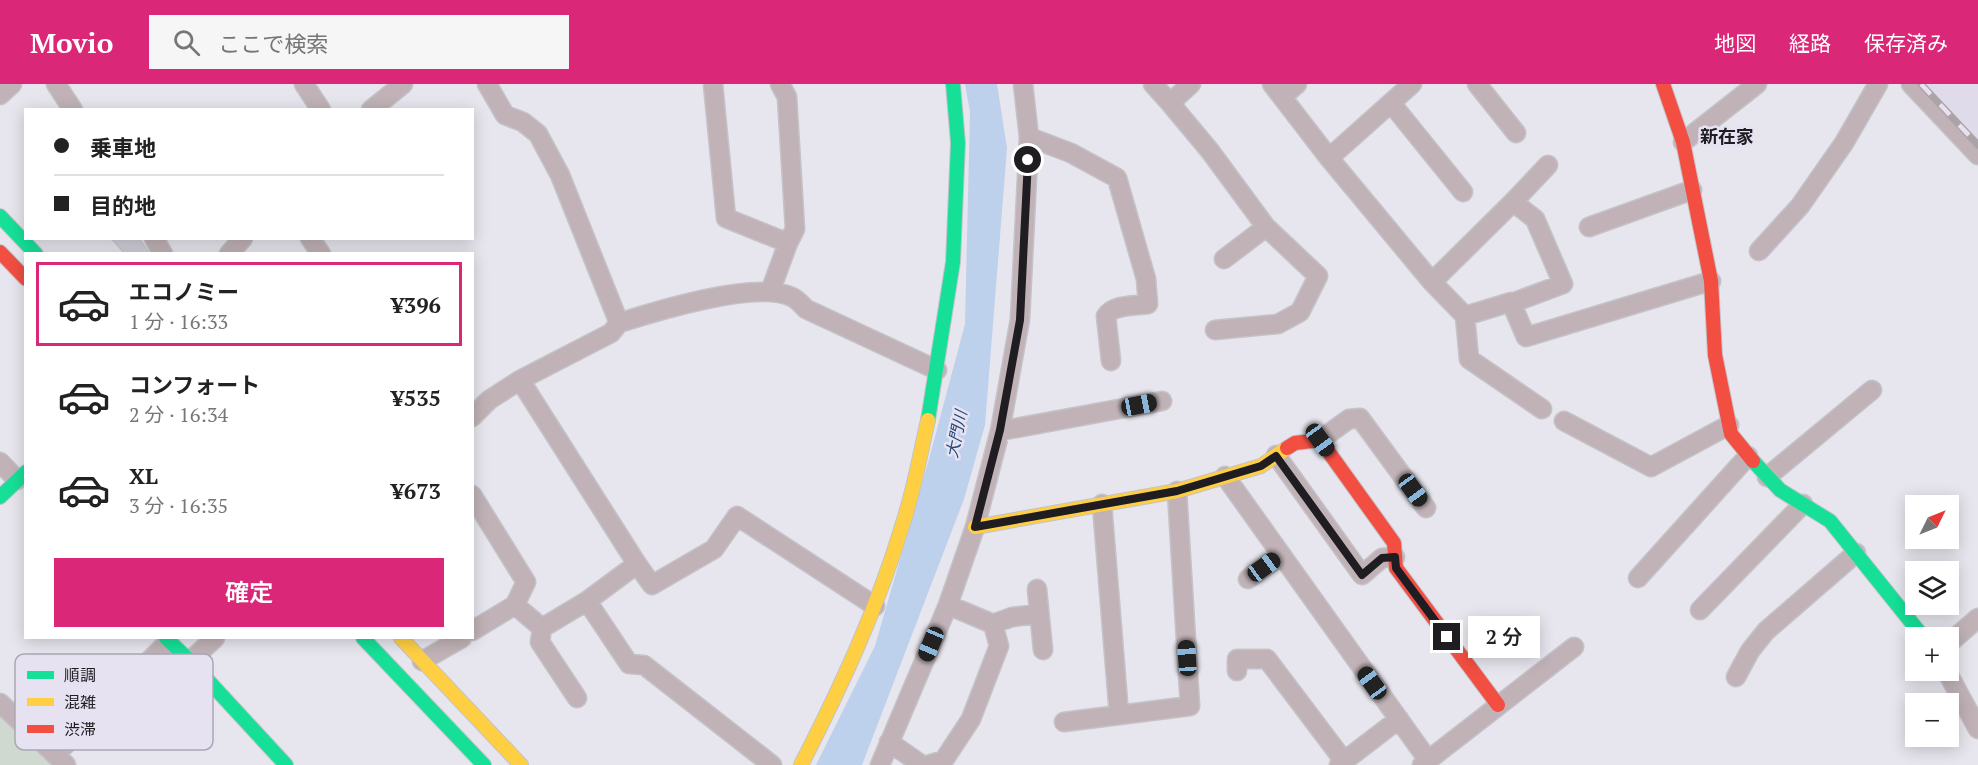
<!DOCTYPE html>
<html lang="ja">
<meta charset="utf-8">
<style>
:root{--surface:#fff;--page:#f6f6f6;--text:#222;--muted:#767676;--line:#e0e0e0;--accent:#db2777}
body{margin:0;font-family:"PT Serif","Noto Sans JP",serif;background:var(--page);color:var(--text);height:100vh;display:flex;flex-direction:column;font-size:22px;white-space:nowrap}
*{box-sizing:border-box;margin:0}
p{font-size:20px;color:var(--muted)}
.icon{flex:none;width:33px;height:33px;fill:none;stroke:currentColor;stroke-width:2;stroke-linecap:round;stroke-linejoin:round}
.map{position:relative;flex:1;overflow:hidden}
.details{position:absolute;left:24px;top:168px;width:450px;height:387px;display:flex;flex-direction:column;background:var(--surface);border-radius:0px;box-shadow:0 3px 15px #0003}
.details>*{flex:none}
.banner{position:absolute;left:24px;top:24px;width:450px;height:132px;border-radius:0px;box-shadow:0 3px 15px #0003;display:grid;align-content:center;height:132px;padding:0 30px;background:var(--surface)}
.needle{width:39px;rotate:47deg}
.tools{position:absolute;left:1905px;top:411px;display:grid;gap:12px}
.tools a{display:grid;place-items:center;width:54px;height:54px;border-radius:0px;background:var(--surface);box-shadow:0 3px 15px #0003;font-size:30px}
.end{position:absolute;width:27px;height:27px;margin:-14px;border:8px solid #1f1d22;background:#fff;box-shadow:0 0 0 3px #fff}
.from{border-radius:50%}
.bubble{position:absolute;height:42px;border-radius:0px;background:var(--surface);box-shadow:0 3px 15px #0003;font-size:20px;font-weight:600;line-height:42px;text-align:center}
.car{position:absolute;width:18px;height:36px;margin:-18px -9px;border-radius:8px;box-shadow:0 0 4px 2px #0007;background:linear-gradient(#222 24%,#8ab4d8 0 40%,#222 0 76%,#8ab4d8 0 86%,#222 0)}
.banner b{display:flex;align-items:center;gap:21px;height:57px;font-size:22px}
.banner b+b{border-top:2px solid var(--line)}
.banner i{width:15px;height:15px;background:var(--text)}
ul{padding:10px 0 0;list-style:none}
li{display:flex;align-items:center;gap:18px;height:84px;margin:0 12px 9px;padding:0 18px;border:3px solid transparent;border-radius:0px}
li div{flex:1}
li b{display:block;font-size:22px}
li em{font-style:normal;font-weight:600}
li.active{border-color:var(--accent)}
li>.icon{width:54px;height:54px;stroke-width:1.5}
.button{display:flex;gap:12px;margin-top:auto;padding:12px 30px}
.button a{flex:1;height:69px;border-radius:0px;background:var(--accent);color:#fff;font-size:24px;font-weight:600;line-height:69px;text-align:center}
header{display:flex;align-items:center;gap:36px;box-sizing:border-box;height:84px;padding:0 30px;background:var(--accent);color:#fff}
header strong{font-size:28px}
nav{display:flex;gap:33px;margin-inline-start:auto;font-size:21px}
.search{width:420px;height:54px;background:var(--page);display:flex;align-items:center;gap:15px;box-sizing:border-box;padding:0 21px;border-radius:0px;color:var(--muted);font-size:22px}
.map>svg:first-child{display:block}
.built{fill:#dfdbeb}
.green{fill:#cfd9d0}
.water{fill:#bdd0ec}
.building{fill:#d0ced8;stroke:#cac9cf;stroke-width:1.5}
.lines{fill:none;stroke-linecap:round;stroke-linejoin:round}
.street-casing{stroke:#c4c3c8;stroke-width:21}
.fast-casing{stroke:#c4c3c8;stroke-width:16}
.slow-casing{stroke:#c4c3c8;stroke-width:16}
.jam-casing{stroke:#c4c3c8;stroke-width:16}
.street{stroke:#c0b2b6;stroke-width:18}
.fast{stroke:#16e098;stroke-width:14}
.slow{stroke:#ffcf43;stroke-width:14}
.jam{stroke:#f24e42;stroke-width:14}
.rail-casing{stroke:#aca3a7;stroke-width:7}
.rail{stroke:#e6e2f1;stroke-width:4.5;stroke-dasharray:14;stroke-linecap:butt}
.route{stroke:#1f1d22;stroke-width:8}
.labels{text-anchor:middle;stroke-width:5;stroke-linejoin:round;paint-order:stroke}
.water-label{font-size:16px;font-style:italic;fill:#264978;stroke:#e6e2f1}
.quarter-label{font-size:18px;font-weight:bold;fill:#1f1d22;stroke:#e6e2f1}
.key{fill:#e6e2f1;stroke:#aaa7b3;stroke-width:1.5}
.key-label{font-size:16px;fill:#1f1d22}
</style>
<header>
<strong>Movio</strong>
<div class="search"><svg class="icon" aria-label="search" viewBox="0 0 24 24"><circle cx="10" cy="10" r="6"/><path d="M15 15l6 6"/></svg>ここで検索</div>
<nav><a>地図</a><a>経路</a><a>保存済み</a></nav>
</header>
<div class="map">
<svg width="1978" height="681" viewBox="0 0 1978 681">
<rect width="100%" height="100%" fill="#e7e6ee"/>
<!-- built -->
<path class="built" d="M1926,0H1978V57Z"/>
<!-- green -->
<path class="green" d="M0,630L53,681H0Z"/>
<!-- water -->
<path class="water" d="M965,0H997L1007,64L985,341L964,415L862,681H816L875,562L929,375L965,240L970,28Z"/>
<!-- building -->
<path class="building" d="M111,154H139L150,170H125Z"/>
<g class="lines">
<defs>
<path id="street" d="M56,0L73,26
M304,0L321,26
M487,0L505,31L523,38L538,50L560,91L619,239L611,249L520,296L637,480
M713,0L726,134L788,159L770,208
M780,0L787,13L795,145L788,159
M1153,0L1170,19L1191,0
M1272,0L1329,74
M1412,0L1329,74L1432,198
M1477,0L1516,49
M1911,0L1978,71
M0,11L12,0
M1282,13L1297,0
M1170,19L1210,67L1266,143L1224,175
M1391,19L1463,108
M371,26L403,0
M1029,53L1071,69L1117,94L1146,195L1148,220C1135,222 1113,220 1106,232L1111,277
M1683,58L1757,0
M1589,143L1692,106
M154,154L163,170
M310,154L321,170
M1759,167L1800,122L1844,59L1878,0
M229,170L243,154
M1512,219L1563,200L1535,135L1513,118L1548,81
M1465,232L1432,198L1513,118
M619,239C656,227 757,196 792,213C797,215 802,221 806,225L937,286
M1215,246L1278,240L1300,228L1318,192L1266,143
M1542,325L1469,275L1465,232L1511,218L1526,253L1711,197
M472,333L489,316L520,296
M1564,337L1651,383L1729,341
M1000,347L1162,317
M1320,356L1349,335L1360,334L1426,424
M1276,371L1362,491L1382,474L1395,473
M0,378L17,396
M1225,392L1428,676
M1767,393L1872,306
M472,411L526,498L515,521L472,547
M1102,420L1119,631
M1638,494L1748,372
M1248,495L1281,471
M1037,505L1043,566
M587,517L637,480L652,501L714,465L737,432L875,522
M515,521L542,544
M1700,526L1803,420
M993,540L1012,533L1039,530
M1948,560L1978,534
M190,577L215,554
M422,577L462,554
M1946,586L1978,645
M1237,587V575H1267L1344,677
M1736,593L1750,567L1766,547L1856,469
M577,614L540,558L542,544L587,517L629,580L644,581L772,681
M0,619L66,681
M1064,638L1190,622L1177,407
M889,658L922,681
M55,671L169,557
M880,681L948,521L975,443L1000,347L1020,235L1029,53L1023,0
M928,681L944,676L971,635L999,562L993,540L948,521
M1339,681L1399,635
M1422,681L1574,563"/>
<path id="fast" d="M0,132L36,170
M928,336L953,178L958,59L953,0
M1753,377L1780,406L1830,437L1924,554
M0,413L26,388
M166,554L190,577L286,681
M363,554L484,681"/>
<path id="slow" d="M975,443L1177,407L1261,382L1287,364
M401,554L521,681
M801,681C841,603 878,523 903,439C914,406 920,371 928,336"/>
<path id="jam" d="M1663,0L1683,58L1711,197L1715,271L1731,350L1753,377
M0,168L26,195
M1287,364L1295,359L1320,356L1394,459L1396,484L1498,621"/>
</defs>
<!-- street casing -->
<use href="#street" class="street-casing"/>
<!-- fast casing -->
<use href="#fast" class="fast-casing"/>
<!-- slow casing -->
<use href="#slow" class="slow-casing"/>
<!-- jam casing -->
<use href="#jam" class="jam-casing"/>
<!-- street -->
<use href="#street" class="street"/>
<!-- fast -->
<use href="#fast" class="fast"/>
<!-- slow -->
<use href="#slow" class="slow"/>
<!-- jam -->
<use href="#jam" class="jam"/>
<defs>
<path id="rail" d="M1921,0L1978,61"/>
</defs>
<!-- rail casing -->
<use href="#rail" class="rail-casing"/>
<!-- rail -->
<use href="#rail" class="rail"/>
</g>
<g class="lines">
<!-- route -->
<path class="route" d="M1028,76L1020,236L1000,346L975,443L1177,407L1261,382L1276,372L1362,491L1382,474L1395,473L1396,484L1447,553"/>
</g>
<g class="labels">
<!-- water labels -->
<g class="water-label">
<text transform="translate(956 350) rotate(-78)" y="6">大門川</text>
</g>
<!-- quarter labels -->
<g class="quarter-label">
<text x="1727" y="59">新在家</text>
</g>
</g>
<!-- legend -->
<rect x="15" y="570" width="198" height="96" rx="9" class="key"/>
<rect x="27" y="587" width="27" height="8" fill="#16e098"/>
<rect x="27" y="614" width="27" height="8" fill="#ffcf43"/>
<rect x="27" y="641" width="27" height="8" fill="#f24e42"/>
<g class="key-label">
<text x="64" y="597">順調</text>
<text x="64" y="624">混雑</text>
<text x="64" y="651">渋滞</text>
</g>
</svg>
<div class="tools">
<a><svg class="needle" viewBox="-14 -14 28 28"><path d="M0-13l5 13h-10z" fill="#e53935"/><path d="M0 13l5-13h-10z" fill="#767676"/></svg></a>
<a><svg class="icon" aria-label="layers" viewBox="0 0 24 24"><path d="M12 4l9 5-9 5-9-5zM3 14l9 5 9-5"/></svg></a>
<a>+</a>
<a>−</a>
</div>
<i class="end from" style="left:1028px;top:76px"></i>
<i class="end" style="left:1447px;top:553px"></i>
<div class="bubble" style="left:1468px;top:532px;width:72px">2 分</div>
<i class="car" style="left:1139px;top:321px;rotate:79deg"></i>
<i class="car" style="left:1320px;top:356px;rotate:144deg"></i>
<i class="car" style="left:1413px;top:406px;rotate:144deg"></i>
<i class="car" style="left:1264px;top:483px;rotate:54deg"></i>
<i class="car" style="left:931px;top:560px;rotate:203deg"></i>
<i class="car" style="left:1187px;top:574px;rotate:356deg"></i>
<i class="car" style="left:1372px;top:599px;rotate:324deg"></i>
<div class="banner">
<b><i class="from"></i>乗車地</b>
<b><i></i>目的地</b>
</div>
<section class="details">
<ul>
<li class="active"><svg class="icon" aria-label="car" viewBox="0 0 24 24"><path d="M5 17H2v-5l4-1 3-4h7l3 4 3 1v5h-3M9 17h6M6 11h13"/><circle cx="7" cy="17" r="2"/><circle cx="17" cy="17" r="2"/></svg><div><b>エコノミー</b><p>1 分 · 16:33</p></div><em>¥396</em></li>
<li><svg class="icon" aria-label="car" viewBox="0 0 24 24"><path d="M5 17H2v-5l4-1 3-4h7l3 4 3 1v5h-3M9 17h6M6 11h13"/><circle cx="7" cy="17" r="2"/><circle cx="17" cy="17" r="2"/></svg><div><b>コンフォート</b><p>2 分 · 16:34</p></div><em>¥535</em></li>
<li><svg class="icon" aria-label="car" viewBox="0 0 24 24"><path d="M5 17H2v-5l4-1 3-4h7l3 4 3 1v5h-3M9 17h6M6 11h13"/><circle cx="7" cy="17" r="2"/><circle cx="17" cy="17" r="2"/></svg><div><b>XL</b><p>3 分 · 16:35</p></div><em>¥673</em></li>
</ul>
<div class="button"><a>確定</a></div>
</section>
</div>
